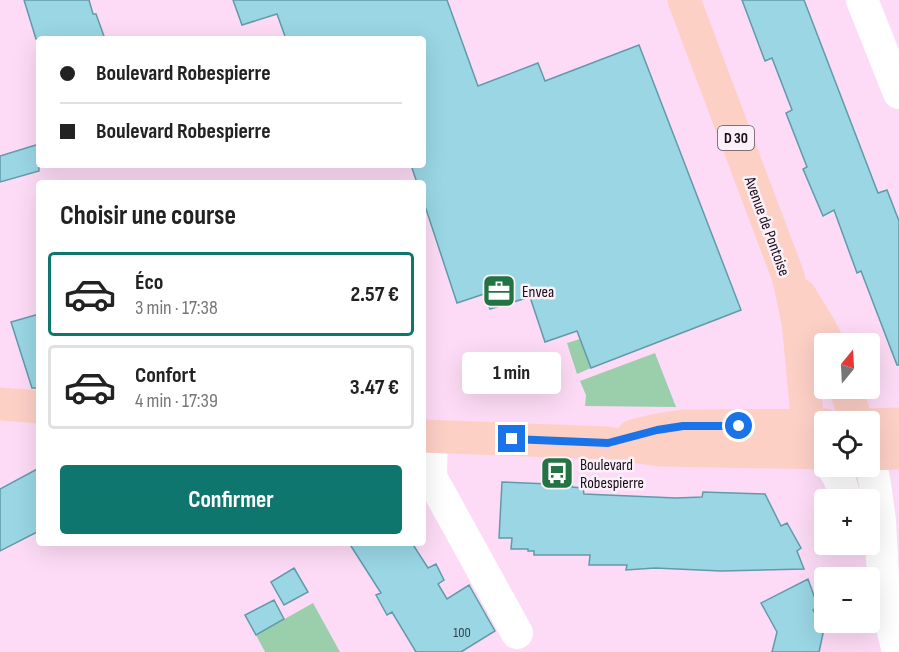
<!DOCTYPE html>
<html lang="fr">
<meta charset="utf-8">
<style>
:root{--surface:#fff;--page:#f6f6f6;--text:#222;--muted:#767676;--line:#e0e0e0;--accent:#0f766e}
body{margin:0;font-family:"Sofia Sans Condensed",sans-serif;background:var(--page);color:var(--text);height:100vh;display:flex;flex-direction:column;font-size:22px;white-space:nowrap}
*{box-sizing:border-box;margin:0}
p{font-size:20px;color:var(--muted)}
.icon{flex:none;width:33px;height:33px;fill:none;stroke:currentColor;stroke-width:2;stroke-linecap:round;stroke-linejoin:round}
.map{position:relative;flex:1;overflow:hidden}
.panel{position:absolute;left:36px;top:180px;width:390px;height:366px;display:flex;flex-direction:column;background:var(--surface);border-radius:6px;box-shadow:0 6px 24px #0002}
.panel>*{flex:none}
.top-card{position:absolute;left:36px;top:36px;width:390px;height:132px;border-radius:6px;box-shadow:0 6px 24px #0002;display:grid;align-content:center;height:132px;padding:0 24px;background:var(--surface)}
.needle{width:39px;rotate:18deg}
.fabs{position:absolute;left:814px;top:333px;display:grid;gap:12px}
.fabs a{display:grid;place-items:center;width:66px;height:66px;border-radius:6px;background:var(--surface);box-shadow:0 6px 24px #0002;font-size:30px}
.end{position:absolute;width:27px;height:27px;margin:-14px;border:8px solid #1a73e8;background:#fff;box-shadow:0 0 0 3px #fff}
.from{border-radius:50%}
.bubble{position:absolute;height:42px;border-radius:6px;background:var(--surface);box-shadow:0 6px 24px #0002;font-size:20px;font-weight:700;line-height:42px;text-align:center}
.top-card b{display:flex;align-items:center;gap:21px;height:57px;font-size:22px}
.top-card b+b{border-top:2px solid var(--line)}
.top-card i{width:15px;height:15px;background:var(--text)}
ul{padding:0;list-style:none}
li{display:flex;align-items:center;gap:18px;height:84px;margin:0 12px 9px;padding:0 12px;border:3px solid var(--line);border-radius:6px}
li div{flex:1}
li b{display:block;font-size:22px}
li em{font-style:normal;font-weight:700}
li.active{border-color:var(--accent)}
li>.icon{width:54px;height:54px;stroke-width:1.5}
h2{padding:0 24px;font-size:27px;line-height:72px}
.primary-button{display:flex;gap:12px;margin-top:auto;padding:12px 24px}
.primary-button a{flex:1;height:69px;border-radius:6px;background:var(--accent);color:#fff;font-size:24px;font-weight:700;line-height:69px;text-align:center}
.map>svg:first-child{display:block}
.green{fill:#9bceaa}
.building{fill:#9ad6e4;stroke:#619ba8;stroke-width:1.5}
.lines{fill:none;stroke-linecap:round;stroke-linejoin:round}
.minor{stroke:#fff;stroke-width:32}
.major{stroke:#fdd0c6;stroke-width:33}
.route{stroke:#1a73e8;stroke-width:8}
.labels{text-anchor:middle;stroke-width:5;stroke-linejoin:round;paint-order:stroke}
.number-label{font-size:14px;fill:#393e4a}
.shield{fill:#faf1f8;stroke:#5c505a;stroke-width:1.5}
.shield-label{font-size:15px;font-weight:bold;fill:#190b17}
.street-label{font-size:16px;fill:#190b17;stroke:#faf1f8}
.poi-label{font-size:16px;fill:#190b17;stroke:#faf1f8;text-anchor:start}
</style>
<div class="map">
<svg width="899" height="652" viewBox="0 0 899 652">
<rect width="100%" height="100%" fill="#fddbf6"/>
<!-- green -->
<path class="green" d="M580,339L591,368L577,374L567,343Z
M655,353L676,407L585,406L586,395L580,381Z
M313,603L340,652H265L256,635Z"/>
<!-- building -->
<path class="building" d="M24,0H89L93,14H96L105,39H36Z
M233,0H447L478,86L538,63L545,81L639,45L741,310L591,368L577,331L545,342L530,297L490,309L484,294L457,303L423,200V183H417L411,165H423V39H286L277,14L242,25Z
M742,0H804L878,193L887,190L899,221V365H897L861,271L857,273L834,210L823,216L803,169L807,167L786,113L792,110L772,58L765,61Z
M39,144V171L0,182V156Z
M39,314V388H32L11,322Z
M39,468V531L0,551V489Z
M502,482L572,485V487L583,488L584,494L676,498L702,497L703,492L765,494L781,526L787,523L801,548L797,551L804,569L721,571L655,568L626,570L627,565H589L590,555H534V551H528V549H511L512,538H499Z
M349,543H412L428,568L436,564L444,580L438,584L447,599L469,585L495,631L461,652H416L392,612L387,615L376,595L381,593Z
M294,568L308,592L284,605L271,582Z
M808,579L818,607L813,610L824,629L819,652H772L777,632L761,603Z
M274,600L284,619L256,635L245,615Z"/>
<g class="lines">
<!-- minor -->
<path class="minor" d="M862,0L899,93
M432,436L431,477L517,633
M870,459L875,484L880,521L884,595L898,652
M832,466L839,478L846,500"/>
<!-- major -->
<path class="major" d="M684,0L788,276L798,322L808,426L823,453
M800,295L819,326L828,344
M845,388L857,422
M0,404L39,407
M870,425L899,424
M423,436L608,443L659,450L825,453
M633,436L657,430L683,426L825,425
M870,454L899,453"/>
</g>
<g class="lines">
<!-- route -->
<path class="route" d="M512,439L608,443L657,430L683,426H739"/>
</g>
<!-- icons -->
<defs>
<symbol id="office-square" viewBox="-11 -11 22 22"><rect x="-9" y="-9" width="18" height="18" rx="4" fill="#237344" stroke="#faf1f8"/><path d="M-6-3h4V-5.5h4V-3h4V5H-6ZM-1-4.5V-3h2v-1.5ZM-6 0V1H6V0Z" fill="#fff"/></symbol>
<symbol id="bus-square" viewBox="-11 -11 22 22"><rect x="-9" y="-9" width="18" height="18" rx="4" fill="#237344" stroke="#faf1f8"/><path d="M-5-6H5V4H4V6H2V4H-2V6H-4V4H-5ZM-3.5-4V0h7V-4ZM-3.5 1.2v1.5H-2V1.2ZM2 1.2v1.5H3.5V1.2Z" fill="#fff"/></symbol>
</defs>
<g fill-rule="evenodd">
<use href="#office-square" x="480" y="272" width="38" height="38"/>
<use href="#bus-square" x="538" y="454" width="38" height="38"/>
</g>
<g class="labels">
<!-- number labels -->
<g class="number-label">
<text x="462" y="637">100</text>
</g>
<!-- shield labels -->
<rect class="shield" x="718" y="126" width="36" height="24" rx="4.5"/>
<g class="shield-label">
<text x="736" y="143">D 30</text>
</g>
<!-- street labels -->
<g class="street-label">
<text transform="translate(768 226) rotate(70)" y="6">Avenue de Pontoise</text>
</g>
<!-- poi labels -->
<g class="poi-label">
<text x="522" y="297">Envea</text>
<text x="580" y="470">Boulevard<tspan x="580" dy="18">Robespierre</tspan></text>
</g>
</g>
</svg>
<div class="fabs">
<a><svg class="needle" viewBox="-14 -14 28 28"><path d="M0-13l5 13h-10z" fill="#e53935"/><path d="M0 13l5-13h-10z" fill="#767676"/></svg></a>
<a><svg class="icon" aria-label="locate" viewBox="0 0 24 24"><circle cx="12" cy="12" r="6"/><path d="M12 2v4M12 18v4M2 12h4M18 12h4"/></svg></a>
<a>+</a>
<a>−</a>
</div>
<i class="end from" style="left:739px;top:426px"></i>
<i class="end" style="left:512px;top:439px"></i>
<div class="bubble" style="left:462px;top:352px;width:99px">1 min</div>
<div class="top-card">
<b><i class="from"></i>Boulevard Robespierre</b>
<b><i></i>Boulevard Robespierre</b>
</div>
<section class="panel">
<h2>Choisir une course</h2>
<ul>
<li class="active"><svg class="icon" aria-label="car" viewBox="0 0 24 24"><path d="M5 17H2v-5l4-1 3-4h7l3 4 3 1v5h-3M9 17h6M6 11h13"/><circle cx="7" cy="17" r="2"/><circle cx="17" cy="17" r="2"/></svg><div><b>Éco</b><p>3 min · 17:38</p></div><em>2.57 €</em></li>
<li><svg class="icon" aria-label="car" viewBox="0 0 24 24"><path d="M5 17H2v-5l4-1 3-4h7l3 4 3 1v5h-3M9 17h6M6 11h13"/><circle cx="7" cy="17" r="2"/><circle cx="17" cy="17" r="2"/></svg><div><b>Confort</b><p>4 min · 17:39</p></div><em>3.47 €</em></li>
</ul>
<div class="primary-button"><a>Confirmer</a></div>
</section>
</div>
